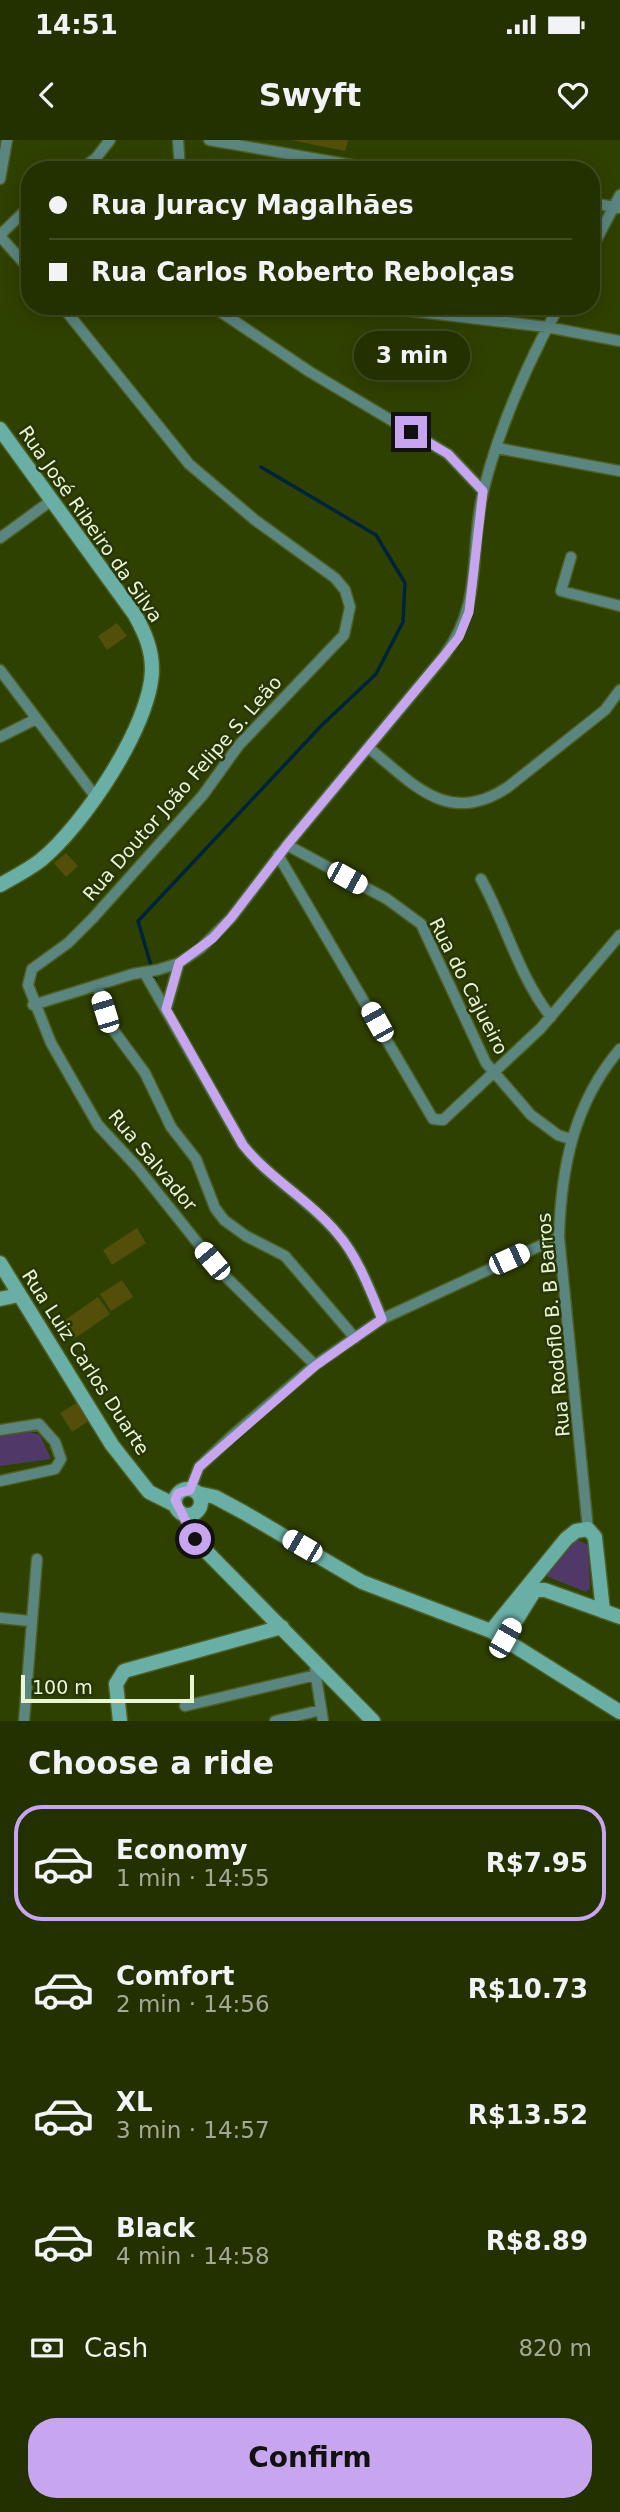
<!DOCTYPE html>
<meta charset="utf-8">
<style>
:root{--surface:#233100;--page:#2b390a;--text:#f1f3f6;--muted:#a3a999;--line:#404c22;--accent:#c8a6ef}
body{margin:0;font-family:"DejaVu Sans",sans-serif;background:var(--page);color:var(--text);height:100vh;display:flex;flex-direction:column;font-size:26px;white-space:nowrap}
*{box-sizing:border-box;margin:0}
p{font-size:23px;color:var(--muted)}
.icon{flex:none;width:38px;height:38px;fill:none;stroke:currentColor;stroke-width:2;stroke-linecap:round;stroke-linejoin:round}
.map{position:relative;height:1581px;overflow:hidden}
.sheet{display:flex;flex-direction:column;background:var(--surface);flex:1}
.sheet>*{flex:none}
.guide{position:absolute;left:21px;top:21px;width:579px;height:154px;border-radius:28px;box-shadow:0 4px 18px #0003,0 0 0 2px var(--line);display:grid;align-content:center;height:154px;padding:0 28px;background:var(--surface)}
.scale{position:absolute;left:21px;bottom:18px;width:173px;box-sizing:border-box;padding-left:7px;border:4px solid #e9f6d6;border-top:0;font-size:19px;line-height:24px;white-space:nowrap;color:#e9f6d6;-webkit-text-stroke:5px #273507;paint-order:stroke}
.end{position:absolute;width:32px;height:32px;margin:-16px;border:9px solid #c8a6ef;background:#111;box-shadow:0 0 0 4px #111}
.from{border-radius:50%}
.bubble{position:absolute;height:49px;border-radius:24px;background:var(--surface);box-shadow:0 4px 18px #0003,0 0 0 2px var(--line);font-size:23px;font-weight:700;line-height:49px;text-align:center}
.car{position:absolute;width:21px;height:42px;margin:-21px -10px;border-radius:9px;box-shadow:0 0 5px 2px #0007;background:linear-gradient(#fff 24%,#345 0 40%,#fff 0 76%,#345 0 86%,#fff 0)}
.guide b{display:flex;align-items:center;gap:24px;height:66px;font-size:26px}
.guide b+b{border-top:2px solid var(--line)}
.guide i{width:18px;height:18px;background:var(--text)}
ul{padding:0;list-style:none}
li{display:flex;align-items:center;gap:21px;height:116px;margin:0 14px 10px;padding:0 14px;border:4px solid transparent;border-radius:28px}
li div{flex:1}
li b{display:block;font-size:26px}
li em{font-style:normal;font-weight:700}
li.current{border-color:var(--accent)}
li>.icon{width:63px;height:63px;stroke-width:1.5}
h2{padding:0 28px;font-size:32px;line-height:84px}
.pay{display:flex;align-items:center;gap:18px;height:77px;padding:0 28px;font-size:26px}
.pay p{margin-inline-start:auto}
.button{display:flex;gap:14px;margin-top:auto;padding:14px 28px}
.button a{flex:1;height:80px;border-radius:28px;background:var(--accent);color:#111;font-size:28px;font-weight:700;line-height:80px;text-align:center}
.status{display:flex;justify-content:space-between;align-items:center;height:49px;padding:0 35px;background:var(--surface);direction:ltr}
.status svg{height:19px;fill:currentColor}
header{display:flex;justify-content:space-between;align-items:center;height:91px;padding:0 28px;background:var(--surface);font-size:32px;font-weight:700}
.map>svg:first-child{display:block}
.green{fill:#503868}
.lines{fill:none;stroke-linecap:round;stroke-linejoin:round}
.stream{stroke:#00233d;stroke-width:3.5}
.building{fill:#534f0a}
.street-casing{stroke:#4d5e22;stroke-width:13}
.secondary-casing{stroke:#4d5e22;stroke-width:17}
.street{stroke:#5b857f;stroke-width:10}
.secondary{stroke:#6aafa6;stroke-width:14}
.route{stroke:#c8a6ef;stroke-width:9}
.labels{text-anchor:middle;stroke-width:5;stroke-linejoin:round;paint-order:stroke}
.street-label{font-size:19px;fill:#e9f6d6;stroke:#273507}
</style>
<div class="status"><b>14:51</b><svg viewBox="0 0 49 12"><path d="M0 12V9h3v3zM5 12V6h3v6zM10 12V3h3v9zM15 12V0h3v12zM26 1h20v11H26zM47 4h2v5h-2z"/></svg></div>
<header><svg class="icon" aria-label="back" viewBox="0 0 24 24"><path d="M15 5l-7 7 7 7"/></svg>Swyft<svg class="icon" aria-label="heart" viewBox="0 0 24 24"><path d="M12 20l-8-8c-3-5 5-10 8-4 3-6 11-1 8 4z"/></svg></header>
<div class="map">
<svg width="620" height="1581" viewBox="0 0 620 1581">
<rect width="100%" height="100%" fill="#2f4100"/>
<!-- green -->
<path class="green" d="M23,1290L40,1295L51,1319L0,1326V1295Z
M576,1399L588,1405L590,1449L586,1452L546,1436Z"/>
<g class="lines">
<!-- stream -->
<path class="stream" d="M157,846L138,781L322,585L376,534L403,482L405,443L376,395L261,327"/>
</g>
<!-- building -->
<path class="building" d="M291,0H348L345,11Z
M117,483L127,496L107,510L98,496Z
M66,713L78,726L66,737L54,723Z
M137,1088L146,1103L112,1125L103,1110Z
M122,1140L133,1157L111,1171L100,1154Z
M98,1157L110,1174L74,1199L62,1182Z
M78,1262L90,1280L72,1292L60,1273Z"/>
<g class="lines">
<defs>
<path id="street" d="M178,0L180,30
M209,0L380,30
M80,30L96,18L110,0
M0,39L7,0
M592,63L620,68
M0,95L30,66
M0,96L30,130
M592,108L620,55
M62,166L189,324L255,380L335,438L345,450L350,467L344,495L239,605L203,655L93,778L68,803L32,829L28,845L51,903L98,985L137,1027L221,1132L315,1225
M212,166L310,232L448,314L483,351
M369,166L547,187L620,201
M497,308L620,331
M0,398L52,360
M571,417L561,451L620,466
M0,530L95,656
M0,597L36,579
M369,608C414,645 449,687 508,647L605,570L620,550
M287,705L387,759L421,784L486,923L531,975L558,995L570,999
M278,715L433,979L443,980L541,888L620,795
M481,739C506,784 519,837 551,877
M144,832L243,1005C270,1039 309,1060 337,1093C358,1117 370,1150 382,1179
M97,845L114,891L145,933L171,987L196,1019L215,1068L224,1080L246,1096L285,1116L355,1198
M33,865L133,834L157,830L179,823L201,808L231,778L287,705L444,516C485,461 468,409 484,348C500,286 528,222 559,166
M166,869L179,823
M0,1290L39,1284L55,1302L61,1319L55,1329L0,1341
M190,1350L199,1327L233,1295L315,1225L382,1179L559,1097
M588,1389L559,1097C561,1027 574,963 620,909
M0,1478L30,1481
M315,1530L323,1581
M185,1566L316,1535
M24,1581L37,1419
M275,1581L321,1570"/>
<path id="secondary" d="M0,289L135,475C145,493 152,509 152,530C151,585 83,686 41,720C28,730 14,737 0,745
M0,1123L112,1305L149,1352L175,1365
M0,1159L19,1155
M175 1362a13 13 0 1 1 26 0a13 13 0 1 1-26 0Z
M197,1353L215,1357L243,1372L362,1442L491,1491L620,1572
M185,1375L201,1406L373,1581
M491,1491L566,1399L576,1391L588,1389L595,1397L603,1471
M505,1498L535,1450H545L620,1477
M120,1581L116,1544L124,1531L282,1487"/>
</defs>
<!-- street casing -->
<use href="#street" class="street-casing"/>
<!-- secondary casing -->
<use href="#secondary" class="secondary-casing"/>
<!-- street -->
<use href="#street" class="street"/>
<!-- secondary -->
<use href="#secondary" class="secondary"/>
</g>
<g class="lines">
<!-- route -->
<path class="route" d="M195,1399L175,1360L178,1353L190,1350L199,1327L315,1226L382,1179C370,1150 358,1117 337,1093C310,1060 270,1039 243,1005L166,869L179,823L213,798L231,778L287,705L444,516L459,497L469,472L483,351L448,314L411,292"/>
</g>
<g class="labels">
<!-- street labels -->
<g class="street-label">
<text transform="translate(91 384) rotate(55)" y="7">Rua José Ribeiro da Silva</text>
<text transform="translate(182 648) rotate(-49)" y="7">Rua Doutor João Felipe S. Leão</text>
<text transform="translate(469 846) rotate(63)" y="7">Rua do Cajueiro</text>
<text transform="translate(153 1020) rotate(50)" y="7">Rua Salvador</text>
<text transform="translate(553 1185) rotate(-95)" y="7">Rua Rodoflo B. B Barros</text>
<text transform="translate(86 1222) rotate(57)" y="7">Rua Luiz Carlos Duarte</text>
</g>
</g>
</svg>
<div class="scale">100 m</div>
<i class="end from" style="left:195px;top:1399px"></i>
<i class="end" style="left:411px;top:292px"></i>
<div class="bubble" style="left:354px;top:191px;width:116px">3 min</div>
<i class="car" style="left:347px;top:738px;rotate:119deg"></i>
<i class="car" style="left:105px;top:872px;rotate:343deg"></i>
<i class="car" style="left:377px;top:882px;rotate:331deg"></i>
<i class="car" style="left:509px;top:1119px;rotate:65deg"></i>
<i class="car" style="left:212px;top:1121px;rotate:320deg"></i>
<i class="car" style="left:302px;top:1406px;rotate:300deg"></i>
<i class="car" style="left:505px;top:1498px;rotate:30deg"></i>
<div class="guide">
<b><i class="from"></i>Rua Juracy Magalhães</b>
<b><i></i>Rua Carlos Roberto Rebolças</b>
</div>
</div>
<section class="sheet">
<h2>Choose a ride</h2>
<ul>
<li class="current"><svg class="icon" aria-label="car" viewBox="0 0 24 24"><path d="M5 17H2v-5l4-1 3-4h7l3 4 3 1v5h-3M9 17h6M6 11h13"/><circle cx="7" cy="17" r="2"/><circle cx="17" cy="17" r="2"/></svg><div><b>Economy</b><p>1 min · 14:55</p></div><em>R$7.95</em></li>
<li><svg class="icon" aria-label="car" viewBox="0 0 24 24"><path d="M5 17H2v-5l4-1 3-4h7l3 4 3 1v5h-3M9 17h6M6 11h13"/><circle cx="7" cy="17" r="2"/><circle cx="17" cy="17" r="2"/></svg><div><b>Comfort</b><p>2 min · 14:56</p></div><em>R$10.73</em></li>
<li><svg class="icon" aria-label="car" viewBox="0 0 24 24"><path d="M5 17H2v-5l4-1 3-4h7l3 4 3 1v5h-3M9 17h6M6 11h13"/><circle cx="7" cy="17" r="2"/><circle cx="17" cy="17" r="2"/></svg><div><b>XL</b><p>3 min · 14:57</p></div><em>R$13.52</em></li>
<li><svg class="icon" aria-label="car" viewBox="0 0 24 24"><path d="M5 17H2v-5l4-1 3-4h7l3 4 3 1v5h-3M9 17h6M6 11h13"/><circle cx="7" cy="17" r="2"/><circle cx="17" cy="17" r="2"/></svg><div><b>Black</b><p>4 min · 14:58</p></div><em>R$8.89</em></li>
</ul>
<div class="pay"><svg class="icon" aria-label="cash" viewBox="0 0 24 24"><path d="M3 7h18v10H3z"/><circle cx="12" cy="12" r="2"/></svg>Cash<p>820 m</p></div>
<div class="button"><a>Confirm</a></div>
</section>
